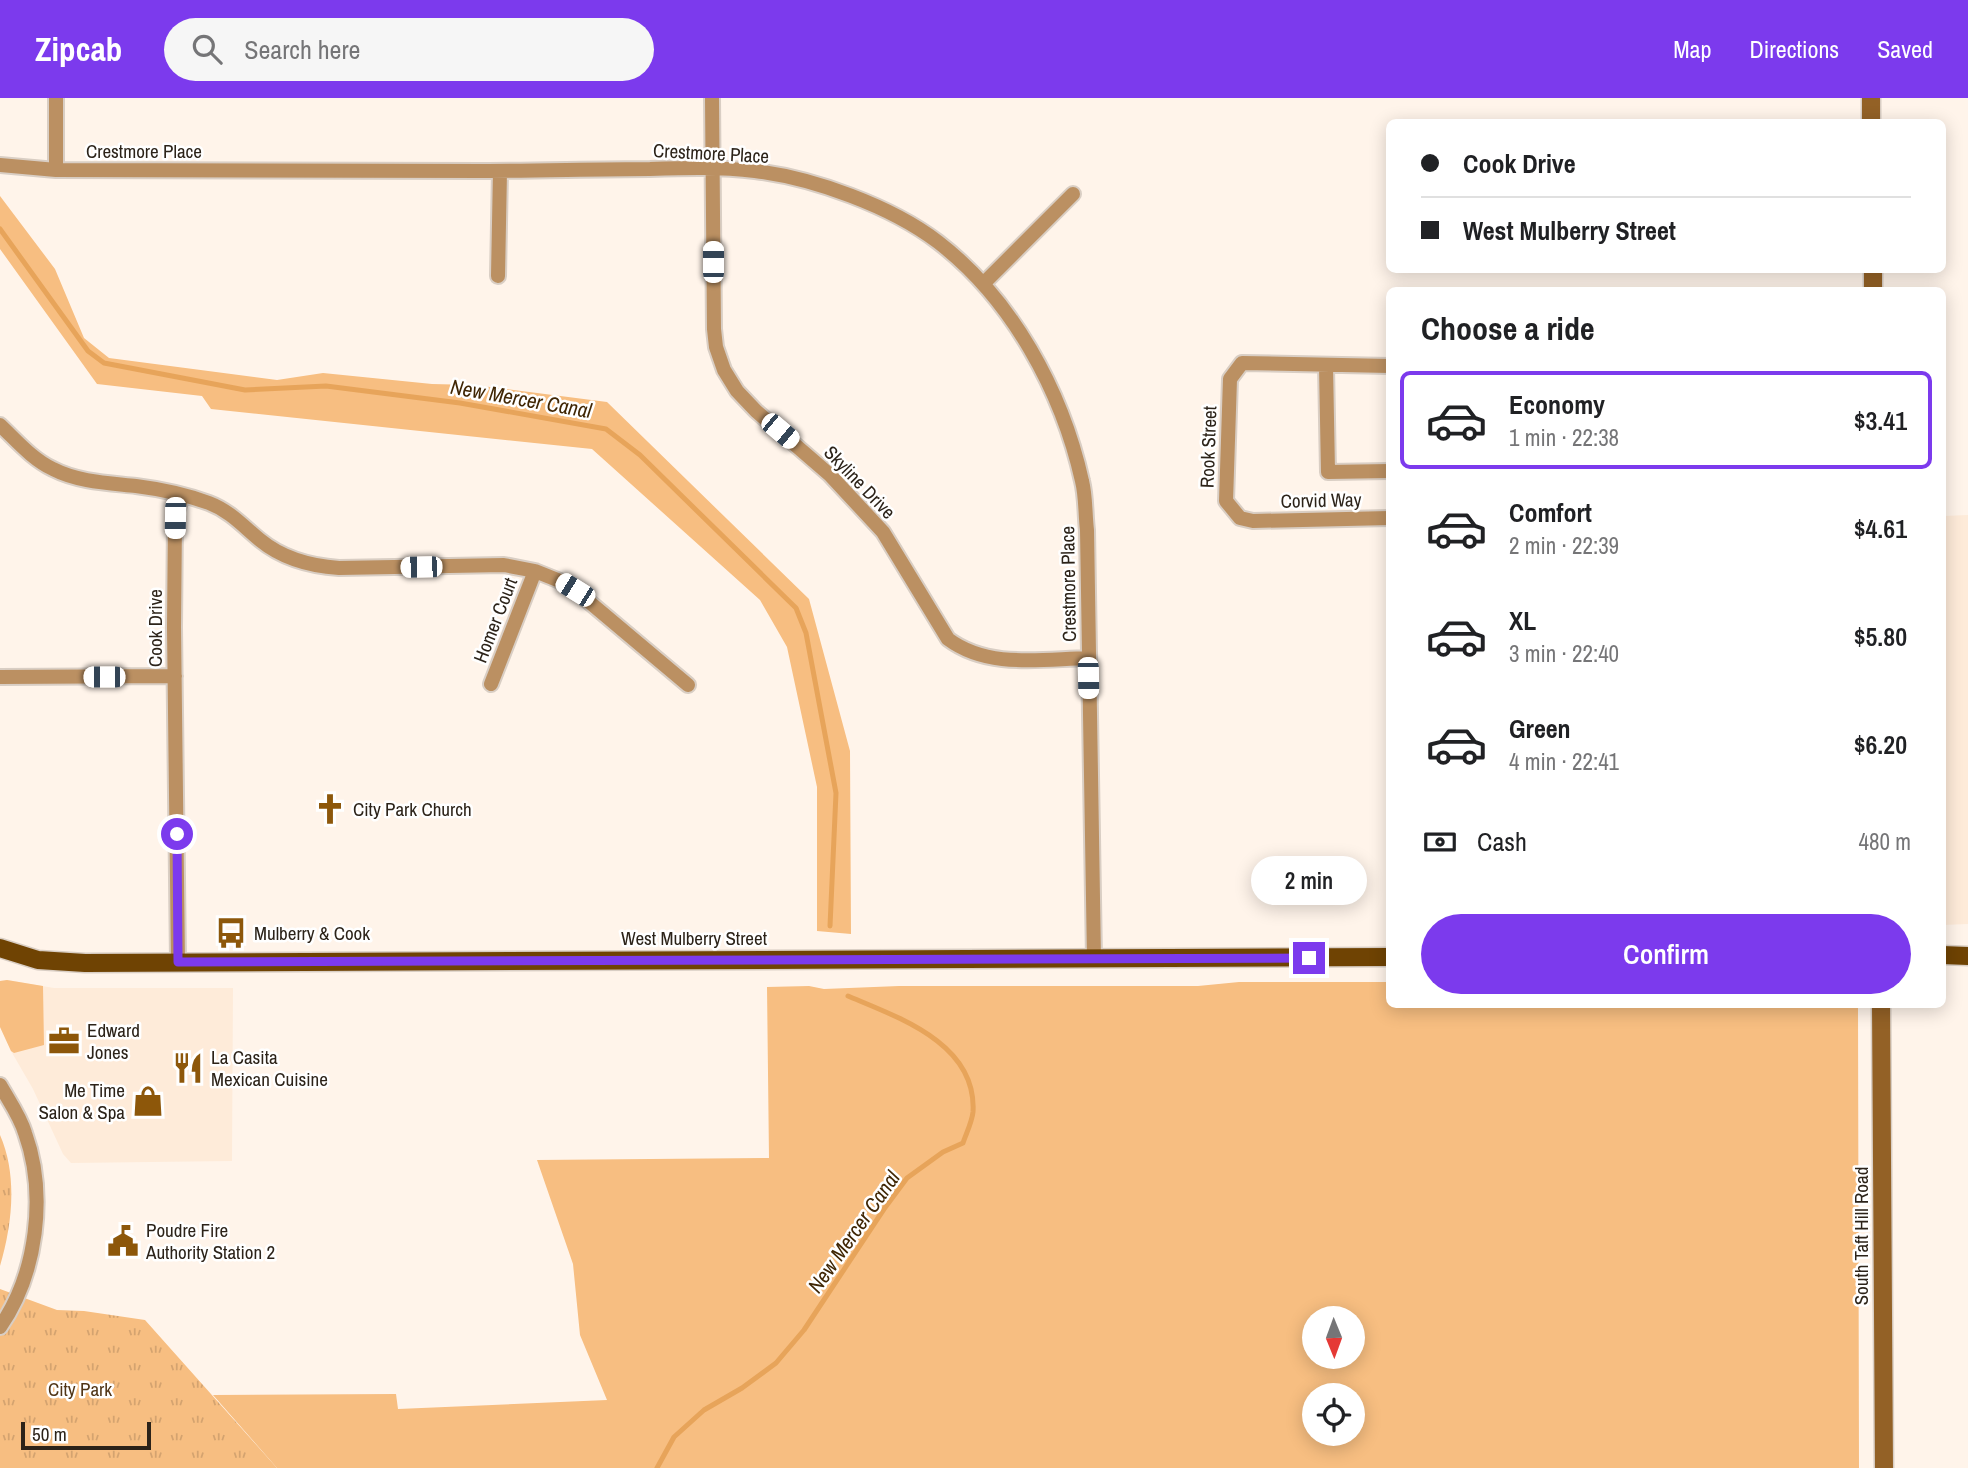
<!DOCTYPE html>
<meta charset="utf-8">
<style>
:root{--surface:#fff;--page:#f6f6f6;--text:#202124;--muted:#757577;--line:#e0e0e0;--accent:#7c3aed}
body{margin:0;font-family:"Archivo Narrow",sans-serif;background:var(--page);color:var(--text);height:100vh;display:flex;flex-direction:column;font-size:26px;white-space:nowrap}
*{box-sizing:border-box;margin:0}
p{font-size:23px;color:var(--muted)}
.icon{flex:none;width:38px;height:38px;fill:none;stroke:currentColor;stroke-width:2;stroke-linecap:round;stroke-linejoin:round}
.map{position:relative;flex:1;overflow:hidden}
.panel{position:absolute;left:1386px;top:189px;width:560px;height:721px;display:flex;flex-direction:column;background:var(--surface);border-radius:10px;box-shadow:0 4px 18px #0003}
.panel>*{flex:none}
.hud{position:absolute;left:1386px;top:21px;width:560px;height:154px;border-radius:10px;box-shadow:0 4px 18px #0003;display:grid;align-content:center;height:154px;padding:0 35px;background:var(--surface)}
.needle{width:46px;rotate:179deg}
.buttons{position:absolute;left:1302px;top:1208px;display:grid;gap:14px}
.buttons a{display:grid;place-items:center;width:63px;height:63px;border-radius:50%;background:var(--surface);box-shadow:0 4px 18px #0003;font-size:35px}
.scale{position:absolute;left:21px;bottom:18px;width:130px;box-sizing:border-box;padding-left:7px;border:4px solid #2c2319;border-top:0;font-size:19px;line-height:24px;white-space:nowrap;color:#2c2319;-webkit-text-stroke:5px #fff;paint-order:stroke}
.end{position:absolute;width:32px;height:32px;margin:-16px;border:9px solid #7c3aed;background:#fff;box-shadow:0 0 0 4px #fff}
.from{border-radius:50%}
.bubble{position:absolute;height:49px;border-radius:24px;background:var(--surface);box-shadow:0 4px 18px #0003;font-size:23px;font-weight:600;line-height:49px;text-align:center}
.car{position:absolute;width:21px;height:42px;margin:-21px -10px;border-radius:9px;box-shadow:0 0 5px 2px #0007;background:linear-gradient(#fff 24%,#345 0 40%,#fff 0 76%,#345 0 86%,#fff 0)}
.hud b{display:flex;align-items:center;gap:24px;height:66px;font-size:26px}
.hud b+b{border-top:2px solid var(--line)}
.hud i{width:18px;height:18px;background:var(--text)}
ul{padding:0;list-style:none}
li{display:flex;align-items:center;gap:21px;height:98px;margin:0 14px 10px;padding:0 21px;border:4px solid transparent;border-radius:10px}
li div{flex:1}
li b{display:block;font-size:26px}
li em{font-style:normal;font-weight:600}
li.on{border-color:var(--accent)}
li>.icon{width:63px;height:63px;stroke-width:1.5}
h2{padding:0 35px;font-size:32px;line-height:84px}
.pay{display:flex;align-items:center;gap:18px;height:77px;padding:0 35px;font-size:26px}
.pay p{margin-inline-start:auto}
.cta{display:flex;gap:14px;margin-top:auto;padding:14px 35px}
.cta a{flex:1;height:80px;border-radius:42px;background:var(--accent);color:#fff;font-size:28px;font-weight:600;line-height:80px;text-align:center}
header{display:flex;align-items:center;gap:42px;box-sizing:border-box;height:98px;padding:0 35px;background:var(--accent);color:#fff}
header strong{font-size:33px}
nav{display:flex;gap:38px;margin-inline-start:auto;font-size:24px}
.search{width:490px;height:63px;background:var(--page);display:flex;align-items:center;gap:18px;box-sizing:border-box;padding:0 24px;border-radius:38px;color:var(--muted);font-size:26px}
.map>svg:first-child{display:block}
.built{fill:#feebd9}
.green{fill:#f7be81;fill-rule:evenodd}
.park{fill:url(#park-tufts)}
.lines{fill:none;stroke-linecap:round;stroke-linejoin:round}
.stream{stroke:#e7a45a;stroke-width:5}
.street-casing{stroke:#d9cec4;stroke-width:18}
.secondary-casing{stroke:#d9cec4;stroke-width:21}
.primary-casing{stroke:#d9cec4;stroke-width:21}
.street{stroke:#bb9062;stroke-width:14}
.secondary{stroke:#936126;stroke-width:18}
.primary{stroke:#6f4303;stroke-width:18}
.route{stroke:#7c3aed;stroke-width:9}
.labels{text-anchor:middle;stroke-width:5;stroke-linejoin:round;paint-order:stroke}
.street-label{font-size:19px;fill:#2c2319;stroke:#fff}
.poi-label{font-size:19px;fill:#2c2319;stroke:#fff;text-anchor:start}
.park-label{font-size:19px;fill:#513516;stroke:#fff}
.water-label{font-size:21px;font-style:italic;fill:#402604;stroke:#fff}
</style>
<header>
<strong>Zipcab</strong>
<div class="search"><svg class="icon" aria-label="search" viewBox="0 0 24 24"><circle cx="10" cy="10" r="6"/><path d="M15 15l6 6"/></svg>Search here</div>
<nav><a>Map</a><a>Directions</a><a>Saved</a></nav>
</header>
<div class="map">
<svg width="1968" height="1370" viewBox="0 0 1968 1370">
<defs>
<pattern id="park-tufts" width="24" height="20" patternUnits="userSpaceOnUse" patternTransform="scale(1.75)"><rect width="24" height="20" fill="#f7be81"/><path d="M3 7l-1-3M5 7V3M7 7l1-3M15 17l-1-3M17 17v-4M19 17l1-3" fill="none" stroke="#d4a36f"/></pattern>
</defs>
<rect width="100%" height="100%" fill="#fff4ea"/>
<!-- built -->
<path class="built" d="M1968,417V826L1943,827V418Z
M7,882L54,890H233L232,1063L71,1065L63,1056L33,991L11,953L0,929V883Z"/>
<!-- green -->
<path class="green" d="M0,98L55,171L84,240L109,260L277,282L323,275L432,286L474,287L607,304L809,501L850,653L851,836L817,833V689L787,549L760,502L592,351L211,311L202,298L97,286L0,151Z
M7,882L43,888L44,947L14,955L11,953L0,929V883Z
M1239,884H1389L1390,906L1858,907L1859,1370H277L213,1297L396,1296L398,1311L607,1302L580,1237L573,1166L537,1062L769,1060L767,889L809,888L824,891L899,888H1198ZM1314,1220H1353V1258H1314ZM1314,1297H1353V1335H1314Z"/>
<!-- park -->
<path class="park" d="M0,1037C18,1078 12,1127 0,1168Z
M0,1191L57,1212L84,1213L145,1222L277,1370H0Z"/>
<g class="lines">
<!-- stream -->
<path class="stream" d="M0,131L88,253L104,265L245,292L326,288L460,305L606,331L640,357L796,510L806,535L836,695L830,828
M657,1370L674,1339L704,1312L742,1290L776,1265L804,1232L884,1111L907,1080L943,1054L963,1045C966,1036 972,1024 973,1014C977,946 900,920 848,898"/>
<defs>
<path id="street" d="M56,0V72
M712,0L714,231L716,249L724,272L737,293L756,313L830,377L883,434L948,541C988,571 1041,561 1088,560
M0,67L56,72C199,72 341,73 483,73C539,73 594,71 650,71C685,70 720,69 755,73C813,80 891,108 938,144C1012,201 1062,293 1082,383C1086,399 1085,416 1087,432L1094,861
M498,178L500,73
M983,186L1073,96
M1326,268L1328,374L1390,373
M1390,268L1242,265L1230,281L1226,403L1240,420L1253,423L1390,420
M0,327C17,343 32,361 53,371C78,384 109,385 136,388C160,391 187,397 209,405C230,413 243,428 260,442C283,461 310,468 339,470L504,467L535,473L560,483L575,492L688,587
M0,579L175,578
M491,586L535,473
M178,864L174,529L175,420L182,398
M0,987C9,1003 20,1018 25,1035C47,1096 37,1176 0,1229"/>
<path id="secondary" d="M1871,0V24
M1873,172V192
M1881,906L1884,1370"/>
<path id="primary" d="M0,850L38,862L85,865L1390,859
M1942,857L1968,858"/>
</defs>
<!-- street casing -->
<use href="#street" class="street-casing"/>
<!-- secondary casing -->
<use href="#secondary" class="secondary-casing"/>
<!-- primary casing -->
<use href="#primary" class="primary-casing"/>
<!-- street -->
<use href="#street" class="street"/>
<!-- secondary -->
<use href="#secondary" class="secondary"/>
<!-- primary -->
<use href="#primary" class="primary"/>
</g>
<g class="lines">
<!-- route -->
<path class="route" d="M177,736L178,864L1309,860"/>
</g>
<!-- icons -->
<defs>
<symbol id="church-bare" viewBox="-9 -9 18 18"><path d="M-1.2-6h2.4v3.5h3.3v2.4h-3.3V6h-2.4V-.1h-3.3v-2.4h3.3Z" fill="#8d570a" stroke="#fff" stroke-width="2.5" paint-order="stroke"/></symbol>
<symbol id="bus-bare" viewBox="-9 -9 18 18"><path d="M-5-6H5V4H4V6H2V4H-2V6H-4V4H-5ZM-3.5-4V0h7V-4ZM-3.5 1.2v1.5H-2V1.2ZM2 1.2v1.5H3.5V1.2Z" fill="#8d570a" stroke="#fff" stroke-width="2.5" paint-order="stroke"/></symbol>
<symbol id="office-bare" viewBox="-9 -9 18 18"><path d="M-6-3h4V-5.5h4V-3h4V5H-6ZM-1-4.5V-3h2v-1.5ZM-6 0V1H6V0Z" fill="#8d570a" stroke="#fff" stroke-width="2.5" paint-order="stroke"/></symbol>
<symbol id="restaurant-bare" viewBox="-9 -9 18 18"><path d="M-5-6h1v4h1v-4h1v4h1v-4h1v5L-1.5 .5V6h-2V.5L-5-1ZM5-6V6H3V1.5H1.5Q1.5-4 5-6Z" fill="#8d570a" stroke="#fff" stroke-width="2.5" paint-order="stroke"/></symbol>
<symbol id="shop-bare" viewBox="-9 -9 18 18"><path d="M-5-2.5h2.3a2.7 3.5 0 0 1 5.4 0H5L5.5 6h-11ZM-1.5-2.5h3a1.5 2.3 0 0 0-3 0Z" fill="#8d570a" stroke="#fff" stroke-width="2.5" paint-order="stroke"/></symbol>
<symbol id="civic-bare" viewBox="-9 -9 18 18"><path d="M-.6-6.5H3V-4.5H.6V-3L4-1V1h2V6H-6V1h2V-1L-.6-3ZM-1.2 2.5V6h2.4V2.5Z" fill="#8d570a" stroke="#fff" stroke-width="2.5" paint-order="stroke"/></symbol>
</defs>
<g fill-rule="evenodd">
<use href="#church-bare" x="308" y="689" width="44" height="44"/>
<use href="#bus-bare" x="209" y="813" width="44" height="44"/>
<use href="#office-bare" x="42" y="921" width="44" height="44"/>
<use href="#restaurant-bare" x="166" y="948" width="44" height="44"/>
<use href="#shop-bare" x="126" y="981" width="44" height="44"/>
<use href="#civic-bare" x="101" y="1121" width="44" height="44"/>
</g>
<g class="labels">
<!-- street labels -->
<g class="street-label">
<text x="144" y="60">Crestmore Place</text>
<text transform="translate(711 55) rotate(3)" y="7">Crestmore Place</text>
<text transform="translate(1208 349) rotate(-88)" y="7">Rook Street</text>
<text transform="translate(860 384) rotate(46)" y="7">Skyline Drive</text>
<text transform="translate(1321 402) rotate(-1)" y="7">Corvid Way</text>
<text transform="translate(1068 486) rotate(-91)" y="7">Crestmore Place</text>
<text transform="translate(495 522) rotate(-69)" y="7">Homer Court</text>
<text transform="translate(155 530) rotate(-90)" y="7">Cook Drive</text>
<text x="694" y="847">West Mulberry Street</text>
<text transform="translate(1861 1138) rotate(-90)" y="7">South Taft Hill Road</text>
</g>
<!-- poi labels -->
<g class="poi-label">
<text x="353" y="718">City Park Church</text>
<text x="254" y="842">Mulberry &amp; Cook</text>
<text x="87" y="939">Edward<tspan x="87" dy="22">Jones</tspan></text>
<text x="211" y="966">La Casita<tspan x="211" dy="22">Mexican Cuisine</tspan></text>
<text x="125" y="999" text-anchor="end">Me Time<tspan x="125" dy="22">Salon &amp; Spa</tspan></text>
<text x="146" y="1139">Poudre Fire<tspan x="146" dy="22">Authority Station 2</tspan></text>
</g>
<!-- park labels -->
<g class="park-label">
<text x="80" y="1298">City Park</text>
</g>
<!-- water labels -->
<g class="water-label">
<text transform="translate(521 301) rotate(10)" y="7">New Mercer Canal</text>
<text transform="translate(854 1134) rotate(-55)" y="7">New Mercer Canal</text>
</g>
</g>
</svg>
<div class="buttons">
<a><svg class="needle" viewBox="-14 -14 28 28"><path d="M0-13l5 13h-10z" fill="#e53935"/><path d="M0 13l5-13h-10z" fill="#757577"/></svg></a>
<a><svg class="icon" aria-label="locate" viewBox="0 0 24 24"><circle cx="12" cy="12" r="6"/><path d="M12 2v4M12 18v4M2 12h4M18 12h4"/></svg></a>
</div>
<div class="scale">50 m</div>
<i class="end from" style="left:177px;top:736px"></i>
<i class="end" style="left:1309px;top:860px"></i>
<div class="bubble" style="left:1251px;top:758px;width:116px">2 min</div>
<i class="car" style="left:713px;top:164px;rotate:0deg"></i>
<i class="car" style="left:780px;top:333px;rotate:130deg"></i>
<i class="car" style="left:175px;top:420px;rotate:181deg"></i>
<i class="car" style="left:421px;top:469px;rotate:269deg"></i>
<i class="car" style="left:575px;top:492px;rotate:302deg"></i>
<i class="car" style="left:104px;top:579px;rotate:270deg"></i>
<i class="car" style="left:1088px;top:580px;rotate:179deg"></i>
<div class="hud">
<b><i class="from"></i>Cook Drive</b>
<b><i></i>West Mulberry Street</b>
</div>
<section class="panel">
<h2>Choose a ride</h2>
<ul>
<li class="on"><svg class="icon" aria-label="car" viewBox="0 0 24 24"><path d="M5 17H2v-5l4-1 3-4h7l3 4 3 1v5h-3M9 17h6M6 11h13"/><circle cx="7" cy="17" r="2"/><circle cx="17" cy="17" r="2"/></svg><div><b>Economy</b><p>1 min · 22:38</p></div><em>$3.41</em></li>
<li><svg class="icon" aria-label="car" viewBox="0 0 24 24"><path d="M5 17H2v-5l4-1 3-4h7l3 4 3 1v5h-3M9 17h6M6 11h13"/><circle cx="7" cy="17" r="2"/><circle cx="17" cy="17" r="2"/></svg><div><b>Comfort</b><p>2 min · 22:39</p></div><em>$4.61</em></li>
<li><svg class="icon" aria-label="car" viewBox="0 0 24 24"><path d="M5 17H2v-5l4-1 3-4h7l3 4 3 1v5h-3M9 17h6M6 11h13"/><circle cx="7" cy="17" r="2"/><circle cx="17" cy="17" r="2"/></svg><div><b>XL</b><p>3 min · 22:40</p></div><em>$5.80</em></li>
<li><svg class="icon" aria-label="car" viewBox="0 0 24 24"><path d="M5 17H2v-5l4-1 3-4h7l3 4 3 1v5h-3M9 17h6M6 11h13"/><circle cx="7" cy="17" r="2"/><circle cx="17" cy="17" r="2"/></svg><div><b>Green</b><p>4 min · 22:41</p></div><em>$6.20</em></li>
</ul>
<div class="pay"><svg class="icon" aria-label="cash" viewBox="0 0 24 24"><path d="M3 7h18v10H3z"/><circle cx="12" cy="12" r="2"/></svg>Cash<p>480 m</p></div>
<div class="cta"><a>Confirm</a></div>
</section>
</div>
